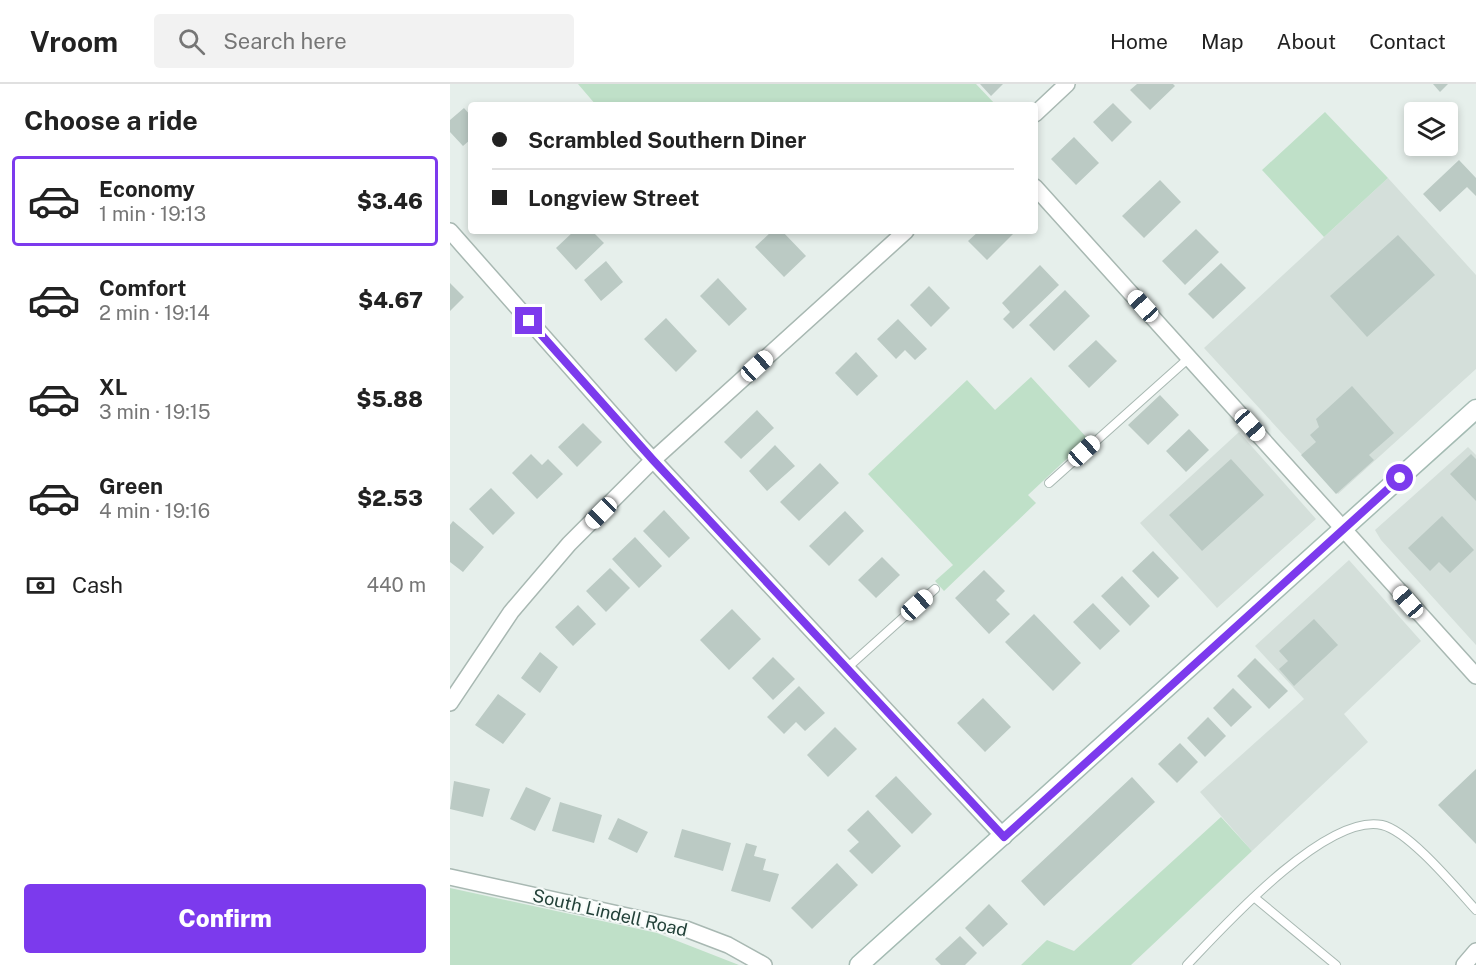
<!DOCTYPE html>
<meta charset="utf-8">
<style>
:root{--surface:#fff;--page:#f2f2f2;--text:#222;--muted:#767676;--line:#e0e0e0;--accent:#7c3aed}
body{margin:0;font-family:"Public Sans",sans-serif;background:var(--page);color:var(--text);height:100vh;display:flex;flex-direction:column;font-size:22px;white-space:nowrap}
*{box-sizing:border-box;margin:0}
p{font-size:20px;color:var(--muted)}
.icon{flex:none;width:33px;height:33px;fill:none;stroke:currentColor;stroke-width:2;stroke-linecap:round;stroke-linejoin:round}
.map{position:relative;flex:1;overflow:hidden}
.sheet{display:flex;flex-direction:column;background:var(--surface);width:450px}
.sheet>*{flex:none}
.guide{position:absolute;left:18px;top:18px;width:570px;height:132px;border-radius:6px;box-shadow:0 3px 9px #0003;display:grid;align-content:center;height:132px;padding:0 24px;background:var(--surface)}
.buttons{position:absolute;left:954px;top:18px;display:grid;gap:12px}
.buttons a{display:grid;place-items:center;width:54px;height:54px;border-radius:6px;background:var(--surface);box-shadow:0 3px 9px #0003;font-size:30px}
.end{position:absolute;width:27px;height:27px;margin:-14px;border:8px solid #7c3aed;background:#fff;box-shadow:0 0 0 3px #fff}
.from{border-radius:50%}
.car{position:absolute;width:18px;height:36px;margin:-18px -9px;border-radius:8px;box-shadow:0 0 4px 2px #0007;background:linear-gradient(#fff 24%,#345 0 40%,#fff 0 76%,#345 0 86%,#fff 0)}
.guide b{display:flex;align-items:center;gap:21px;height:57px;font-size:22px}
.guide b+b{border-top:2px solid var(--line)}
.guide i{width:15px;height:15px;background:var(--text)}
ul{padding:0;list-style:none}
li{display:flex;align-items:center;gap:18px;height:90px;margin:0 12px 9px;padding:0 12px;border:3px solid transparent;border-radius:6px}
li div{flex:1}
li b{display:block;font-size:22px}
li em{font-style:normal;font-weight:800}
li.current{border-color:var(--accent)}
li>.icon{width:54px;height:54px;stroke-width:1.5}
h2{padding:0 24px;font-size:27px;line-height:72px}
.pay{display:flex;align-items:center;gap:15px;height:66px;padding:0 24px;font-size:22px}
.pay p{margin-inline-start:auto}
.cta{display:flex;gap:12px;margin-top:auto;padding:12px 24px}
.cta a{flex:1;height:69px;border-radius:6px;background:var(--accent);color:#fff;font-size:24px;font-weight:800;line-height:69px;text-align:center}
header{display:flex;align-items:center;gap:36px;box-sizing:border-box;height:84px;padding:0 30px;background:var(--surface);border-bottom:2px solid var(--line)}
header strong{font-size:28px}
nav{display:flex;gap:33px;margin-inline-start:auto;font-size:21px}
.search{width:420px;height:54px;background:var(--page);display:flex;align-items:center;gap:15px;box-sizing:border-box;padding:0 21px;border-radius:6px;color:var(--muted);font-size:22px}
main{display:flex;flex:1;min-height:0}
.map>svg:first-child{display:block}
.built{fill:#d4dfda}
.green{fill:#bfe0c8}
.building{fill:#bbcac4}
.lines{fill:none;stroke-linecap:round;stroke-linejoin:round}
.lane-casing{stroke:#a8b8b2;stroke-width:10}
.street-casing{stroke:#a8b8b2;stroke-width:18}
.secondary-casing{stroke:#a4bbb3;stroke-width:21}
.lane{stroke:#fff;stroke-width:8}
.street{stroke:#fff;stroke-width:15}
.secondary{stroke:#fff;stroke-width:18}
.route{stroke:#7c3aed;stroke-width:8}
.labels{text-anchor:middle;stroke-width:4.5;stroke-linejoin:round;paint-order:stroke}
.street-label{font-size:18px;fill:#24423a;stroke:#f7fbf9}
</style>
<header>
<strong>Vroom</strong>
<div class="search"><svg class="icon" aria-label="search" viewBox="0 0 24 24"><circle cx="10" cy="10" r="6"/><path d="M15 15l6 6"/></svg>Search here</div>
<nav><a>Home</a><a>Map</a><a>About</a><a>Contact</a></nav>
</header>
<main>
<section class="sheet">
<h2>Choose a ride</h2>
<ul>
<li class="current"><svg class="icon" aria-label="car" viewBox="0 0 24 24"><path d="M5 17H2v-5l4-1 3-4h7l3 4 3 1v5h-3M9 17h6M6 11h13"/><circle cx="7" cy="17" r="2"/><circle cx="17" cy="17" r="2"/></svg><div><b>Economy</b><p>1 min · 19:13</p></div><em>$3.46</em></li>
<li><svg class="icon" aria-label="car" viewBox="0 0 24 24"><path d="M5 17H2v-5l4-1 3-4h7l3 4 3 1v5h-3M9 17h6M6 11h13"/><circle cx="7" cy="17" r="2"/><circle cx="17" cy="17" r="2"/></svg><div><b>Comfort</b><p>2 min · 19:14</p></div><em>$4.67</em></li>
<li><svg class="icon" aria-label="car" viewBox="0 0 24 24"><path d="M5 17H2v-5l4-1 3-4h7l3 4 3 1v5h-3M9 17h6M6 11h13"/><circle cx="7" cy="17" r="2"/><circle cx="17" cy="17" r="2"/></svg><div><b>XL</b><p>3 min · 19:15</p></div><em>$5.88</em></li>
<li><svg class="icon" aria-label="car" viewBox="0 0 24 24"><path d="M5 17H2v-5l4-1 3-4h7l3 4 3 1v5h-3M9 17h6M6 11h13"/><circle cx="7" cy="17" r="2"/><circle cx="17" cy="17" r="2"/></svg><div><b>Green</b><p>4 min · 19:16</p></div><em>$2.53</em></li>
</ul>
<div class="pay"><svg class="icon" aria-label="cash" viewBox="0 0 24 24"><path d="M3 7h18v10H3z"/><circle cx="12" cy="12" r="2"/></svg>Cash<p>440 m</p></div>
<div class="cta"><a>Confirm</a></div>
</section>
<div class="map">
<svg width="1026" height="881" viewBox="0 0 1026 881">
<rect width="100%" height="100%" fill="#e6efeb"/>
<!-- built -->
<path class="built" d="M938,94L1026,191V285L888,410L754,264Z
M789,348L866,435L767,524L690,439Z
M1018,363L1026,371V561L931,456L925,446Z
M899,476L971,557L894,630L918,658L802,767L750,708L854,615L805,562Z"/>
<!-- green -->
<path class="green" d="M128,0H526L546,21H146Z
M875,28L938,94L874,153L812,86Z
M581,293L638,355L578,411L586,419L494,507L485,497L503,481L418,390L517,296L545,326Z
M771,733L802,767L681,881H571L597,856L624,867Z
M0,804L207,849L289,881H0Z"/>
<!-- building -->
<path class="building" d="M530,0H553L541,12Z
M687,0H723L725,2L700,26L680,6Z
M983,0H998L990,8Z
M663,19L682,38L662,58L643,38Z
M14,24L21,32V55L13,62L0,48V36Z
M624,53L649,79L626,101L601,75Z
M1009,76L1026,94V112L1017,103L990,128L973,110Z
M710,96L731,118L694,154L672,132Z
M746,145L769,168L735,201L712,177Z
M124,147H142L154,159L126,186L106,164Z
M322,147H332L356,172L334,193L305,163Z
M529,147H562L564,149L537,176L518,157Z
M948,151L985,191L917,253L880,212Z
M156,177L173,198L151,217L134,196Z
M771,179L796,204L763,235L738,210Z
M590,181L609,201L563,245L553,235L560,228L552,219Z
M268,194L297,225L279,242L250,212Z
M0,199L14,213L0,227Z
M479,202L500,224L481,243L460,221Z
M615,206L640,232L604,267L579,241Z
M216,234L247,267L226,288L194,255Z
M448,235L477,265L465,276L455,266L446,275L427,255Z
M646,256L667,277L639,304L618,282Z
M406,268L428,292L407,312L385,289Z
M902,302L944,349L919,371L924,376L886,410L851,371L866,358L860,351L869,343L866,335Z
M710,311L729,331L698,361L678,341Z
M307,326L324,344L291,375L274,358Z
M133,339L152,358L127,383L108,363Z
M739,345L759,366L736,388L716,367Z
M325,361L345,382L317,407L299,387Z
M81,370L92,381L98,375L113,390L87,415L62,389Z
M1021,370L1026,375V417L1000,390Z
M781,375L814,411L752,467L719,431Z
M370,379L389,399L349,437L330,418Z
M41,404L65,429L43,451L19,425Z
M214,426L240,454L219,474L193,447Z
M395,427L414,447L379,482L359,462Z
M992,432L1024,466L1000,489L989,478L980,487L958,464Z
M3,437L34,463L13,488L0,478V441Z
M185,453L212,482L189,504L162,475Z
M703,467L729,494L708,514L682,487Z
M432,473L450,491L426,514L408,496Z
M160,484L180,504L156,528L136,507Z
M534,486L555,507L546,516L560,530L539,550L505,514Z
M672,492L700,522L680,542L651,512Z
M643,519L670,547L650,566L623,538Z
M128,521L146,540L123,562L105,543Z
M282,525L311,555L279,586L250,556Z
M584,530L631,579L603,607L555,558Z
M864,535L888,561L844,602L829,585L838,577L829,567Z
M90,568L108,583L90,609L71,594Z
M323,573L345,595L323,616L302,594Z
M805,574L838,607L819,625L787,592Z
M349,602L375,629L355,647L346,638L334,650L317,633Z
M783,604L802,623L781,643L763,624Z
M48,610L76,630L53,660L25,641Z
M533,614L561,643L535,668L507,639Z
M758,633L776,652L755,673L737,654Z
M385,643L407,665L378,693L357,671Z
M730,659L748,678L727,699L708,680Z
M1026,685V760L988,721Z
M446,692L482,730L462,750L425,712Z
M682,693L705,718L594,822L571,797Z
M4,697L40,705L33,733L0,725Z
M76,703L101,714L85,747L60,735Z
M110,718L152,731L144,759L102,747Z
M418,726L451,762L422,790L399,767L409,758L397,746Z
M168,734L198,748L187,769L158,755Z
M232,745L281,759L273,787L224,773Z
M296,759L307,762L304,772L316,775L313,786L329,790L320,818L281,807Z
M387,779L408,801L362,845L341,824Z
M539,820L558,840L533,863L515,844Z
M510,852L527,869L515,881H491L485,875Z"/>
<g class="lines">
<defs>
<path id="lane" d="M599,399L740,273
M397,584L485,505
M805,814L886,881
M737,881C773,843 876,729 932,741C959,747 1006,804 1026,826"/>
<path id="street" d="M585,30L617,0
M585,103L1026,592
M0,147L190,362L554,753
M0,619L61,528L119,460L203,376L456,147
M0,793L236,845L278,861L314,881
M1014,881L1026,867"/>
<path id="secondary" d="M409,881L1026,325"/>
</defs>
<!-- lane casing -->
<use href="#lane" class="lane-casing"/>
<!-- street casing -->
<use href="#street" class="street-casing"/>
<!-- secondary casing -->
<use href="#secondary" class="secondary-casing"/>
<!-- lane -->
<use href="#lane" class="lane"/>
<!-- street -->
<use href="#street" class="street"/>
<!-- secondary -->
<use href="#secondary" class="secondary"/>
</g>
<g class="lines">
<!-- route -->
<path class="route" d="M79,237L203,376L554,753L950,394"/>
</g>
<g class="labels">
<!-- street labels -->
<g class="street-label">
<text transform="translate(160 829) rotate(13)" y="6">South Lindell Road</text>
</g>
</g>
</svg>
<div class="buttons">
<a><svg class="icon" aria-label="layers" viewBox="0 0 24 24"><path d="M12 4l9 5-9 5-9-5zM3 14l9 5 9-5"/></svg></a>
</div>
<i class="end from" style="left:950px;top:394px"></i>
<i class="end" style="left:79px;top:237px"></i>
<i class="car" style="left:693px;top:222px;rotate:318deg"></i>
<i class="car" style="left:307px;top:282px;rotate:48deg"></i>
<i class="car" style="left:800px;top:341px;rotate:138deg"></i>
<i class="car" style="left:634px;top:367px;rotate:48deg"></i>
<i class="car" style="left:151px;top:429px;rotate:225deg"></i>
<i class="car" style="left:958px;top:518px;rotate:319deg"></i>
<i class="car" style="left:467px;top:521px;rotate:48deg"></i>
<div class="guide">
<b><i class="from"></i>Scrambled Southern Diner</b>
<b><i></i>Longview Street</b>
</div>
</div>
</main>
